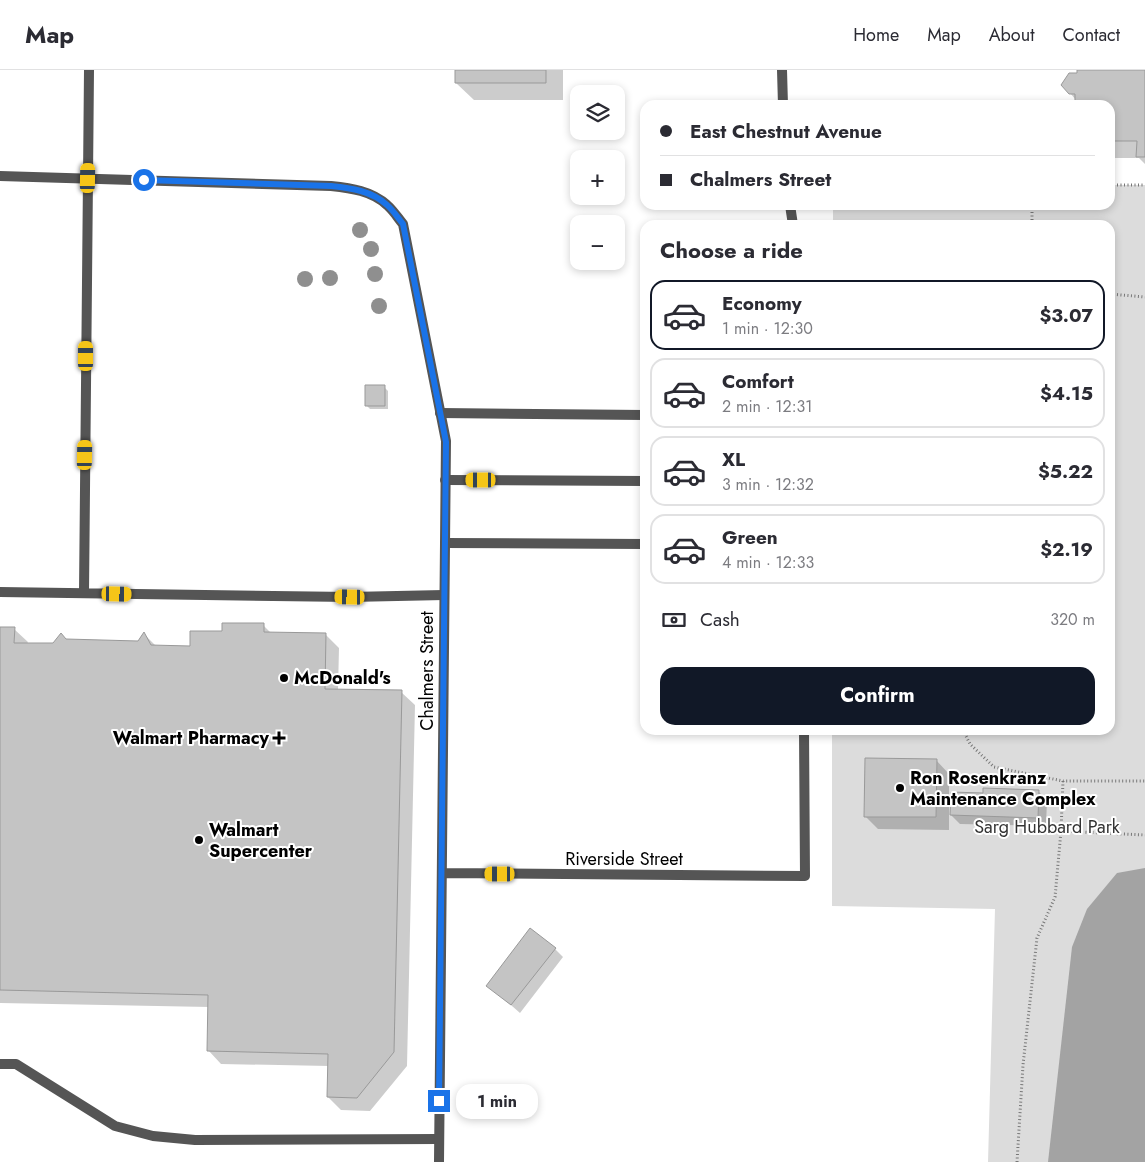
<!DOCTYPE html>
<meta charset="utf-8">
<style>
:root{--surface:#fff;--page:#f7f7f7;--text:#2b2b33;--muted:#7c7c81;--line:#e1e1e2;--accent:#111827}
body{margin:0;font-family:Jost,sans-serif;background:var(--page);color:var(--text);height:100vh;display:flex;flex-direction:column;font-size:19px;white-space:nowrap}
*{box-sizing:border-box;margin:0}
p{font-size:16px;color:var(--muted)}
.icon{flex:none;width:28px;height:28px;fill:none;stroke:currentColor;stroke-width:2;stroke-linecap:round;stroke-linejoin:round}
.map{position:relative;flex:1;overflow:hidden}
.panel{position:absolute;left:640px;top:150px;width:475px;height:515px;display:flex;flex-direction:column;background:var(--surface);border-radius:15px;box-shadow:0 2px 8px #0003}
.panel>*{flex:none}
.guide{position:absolute;left:640px;top:30px;width:475px;height:110px;border-radius:15px;box-shadow:0 2px 8px #0003;display:grid;align-content:center;height:110px;padding:0 20px;background:var(--surface)}
.buttons{position:absolute;left:570px;top:15px;display:grid;gap:10px}
.buttons a{display:grid;place-items:center;width:55px;height:55px;border-radius:10px;background:var(--surface);box-shadow:0 2px 8px #0003;font-size:25px}
.end{position:absolute;width:22px;height:22px;margin:-11px;border:6px solid #1a73e8;background:#fff;box-shadow:0 0 0 2px #fff}
.from{border-radius:50%}
.bubble{position:absolute;height:35px;border-radius:15px;background:var(--surface);box-shadow:0 2px 8px #0003;font-size:16px;font-weight:700;line-height:35px;text-align:center}
.car{position:absolute;width:15px;height:30px;margin:-15px -8px;border-radius:6px;box-shadow:0 0 4px 1px #0007;background:linear-gradient(#f5c518 24%,#345 0 40%,#f5c518 0 76%,#345 0 86%,#f5c518 0)}
.guide b{display:flex;align-items:center;gap:18px;height:48px;font-size:19px}
.guide b+b{border-top:1px solid var(--line)}
.guide i{width:12px;height:12px;background:var(--text)}
ul{padding:0;list-style:none}
li{display:flex;align-items:center;gap:15px;height:70px;margin:0 10px 8px;padding:0 10px;border:2px solid var(--line);border-radius:15px}
li div{flex:1}
li b{display:block;font-size:19px}
li em{font-style:normal;font-weight:700}
li.current{border-color:var(--accent)}
li>.icon{width:45px;height:45px;stroke-width:1.5}
h2{padding:0 20px;font-size:22px;line-height:60px}
.pay{display:flex;align-items:center;gap:12px;height:55px;padding:0 20px;font-size:19px}
.pay p{margin-inline-start:auto}
.primary-button{display:flex;gap:10px;margin-top:auto;padding:10px 20px}
.primary-button a{flex:1;height:58px;border-radius:15px;background:var(--accent);color:#fff;font-size:20px;font-weight:700;line-height:58px;text-align:center}
header{display:flex;align-items:center;gap:30px;box-sizing:border-box;height:70px;padding:0 25px;background:var(--surface);border-bottom:1px solid var(--line)}
header strong{font-size:24px}
nav{display:flex;gap:28px;margin-inline-start:auto;font-size:18px}
.map>svg:first-child{display:block}
.green{fill:#dcdcdc}
.water{fill:#a3a3a3}
.shadow{fill:#0003}
.building{fill:#c4c4c4;stroke:#999}
.lines{fill:none;stroke-linecap:round;stroke-linejoin:round}
.path{stroke:#777;stroke-width:3;stroke-dasharray:1 2.5;stroke-linecap:butt}
.service{stroke:#555;stroke-width:10}
.minor{stroke:#555;stroke-width:10}
.tree{fill:#8f8f8f}
.route{stroke:#1a73e8;stroke-width:6}
.poi-dot{fill:#000;stroke:#fff;stroke-width:2}
.labels{text-anchor:middle;stroke-width:4;stroke-linejoin:round;paint-order:stroke}
.street-label{font-size:18px;fill:#000;stroke:#fff}
.poi-label{font-size:18px;font-weight:bold;fill:#000;stroke:#fff;text-anchor:start}
.park-label{font-size:18px;fill:#333;stroke:#fff}
</style>
<header>
<strong>Map</strong>
<nav><a>Home</a><a>Map</a><a>About</a><a>Contact</a></nav>
</header>
<div class="map">
<svg width="1145" height="1092" viewBox="0 0 1145 1092">
<rect width="100%" height="100%" fill="#fff"/>
<!-- green -->
<path class="green" d="M1110,115H1145V1092H988L995,839L832,836V660H1110V155H833V135H1110Z"/>
<!-- water -->
<path class="water" d="M1145,798V1092H1048L1072,877L1087,839L1117,803Z"/>
<!-- shadow -->
<path class="shadow" d="M456,0H563V30H474L456,13Z
M1078,0H1145V94L1139,88H1110V35H1076V30L1070,23Z
M384,317L388,321V339H370L366,335Z
M263,555L272,564L326,565L339,578L338,620L401,622L415,635L407,996L370,1041L341,1040L328,1027L329,996L221,994L208,980L209,937L0,933V558L14,559L28,572L27,574L54,575L66,570L139,572L144,564L157,577H191L223,563Z
M936,690L949,704V760L878,759L865,746Z
M1038,721L1047,730L1046,756L960,754L951,745L984,724Z
M555,879L563,887L520,943L488,915Z"/>
<!-- building -->
<path class="building" d="M455,0H546V13H455Z
M1077,0H1145V87H1136L1137,71H1110V35H1075V24H1069L1061,15L1069,3H1077Z
M365,315H385V336H365Z
M222,553H264V562L326,563L325,619L402,620L394,982L357,1028L327,1027L328,984L207,981L208,925L0,920V557H15L14,573H53L61,563L66,569L138,571L144,562L151,575L190,576V561H222Z
M865,688L937,689L936,747H864Z
M983,718L1039,720L1038,748L950,745L951,722L983,723Z
M530,858L556,878L511,935L486,916Z"/>
<g class="lines">
<!-- path -->
<path class="path" d="M1110,115H1145
M1032,135V155
M1110,224L1145,227
M963,660L970,674L994,697L1063,711H1145
M1061,761L1145,765
M1017,1092L1023,995L1037,868L1055,827L1061,761L1063,711"/>
<!-- service -->
<path class="service" d="M440,343L645,345
M445,410L645,411
M445,473L645,474
M0,522L350,527L444,525
M84,523L88,108
M0,994H16L115,1056L153,1066L195,1070L439,1069"/>
<!-- minor -->
<path class="minor" d="M782,0L783,35
M0,106L331,116C351,118 372,121 387,135C393,140 398,148 403,154L446,371L439,1092
M88,108L89,0
M790,135L793,155
M443,803L805,806L804,660"/>
</g>
<!-- trees -->
<g class="tree">
<circle cx="360" cy="160" r="8"/>
<circle cx="371" cy="179" r="8"/>
<circle cx="375" cy="204" r="8"/>
<circle cx="330" cy="208" r="8"/>
<circle cx="305" cy="209" r="8"/>
<circle cx="379" cy="236" r="8"/>
</g>
<g class="lines">
<!-- route -->
<path class="route" d="M144,110L331,116C351,118 372,121 387,135C393,140 398,148 403,154L446,372L439,1031"/>
</g>
<!-- markers -->
<g class="poi-dot">
<circle cx="284" cy="608" r="5"/>
<path d="M276.5 660.5h5v5h5v5h-5v5h-5v-5h-5v-5h5z"/>
<circle cx="900" cy="718" r="5"/>
<circle cx="199" cy="770" r="5"/>
</g>
<g class="labels">
<!-- street labels -->
<g class="street-label">
<text transform="translate(427 601) rotate(-90)" y="6">Chalmers Street</text>
<text x="624" y="795">Riverside Street</text>
</g>
<!-- poi labels -->
<g class="poi-label">
<text x="294" y="614">McDonald's</text>
<text x="269" y="674" text-anchor="end">Walmart Pharmacy</text>
<text x="910" y="714">Ron Rosenkranz<tspan x="910" dy="21">Maintenance Complex</tspan></text>
<text x="209" y="766">Walmart<tspan x="209" dy="21">Supercenter</tspan></text>
</g>
<!-- park labels -->
<g class="park-label">
<text x="1047" y="763">Sarg Hubbard Park</text>
</g>
</g>
</svg>
<div class="buttons">
<a><svg class="icon" aria-label="layers" viewBox="0 0 24 24"><path d="M12 4l9 5-9 5-9-5zM3 14l9 5 9-5"/></svg></a>
<a>+</a>
<a>−</a>
</div>
<i class="end from" style="left:144px;top:110px"></i>
<i class="end" style="left:439px;top:1031px"></i>
<div class="bubble" style="left:456px;top:1014px;width:82px">1 min</div>
<i class="car" style="left:88px;top:108px;rotate:1deg"></i>
<i class="car" style="left:86px;top:286px;rotate:0deg"></i>
<i class="car" style="left:85px;top:385px;rotate:1deg"></i>
<i class="car" style="left:481px;top:410px;rotate:270deg"></i>
<i class="car" style="left:117px;top:524px;rotate:91deg"></i>
<i class="car" style="left:350px;top:527px;rotate:271deg"></i>
<i class="car" style="left:500px;top:804px;rotate:270deg"></i>
<div class="guide">
<b><i class="from"></i>East Chestnut Avenue</b>
<b><i></i>Chalmers Street</b>
</div>
<section class="panel">
<h2>Choose a ride</h2>
<ul>
<li class="current"><svg class="icon" aria-label="car" viewBox="0 0 24 24"><path d="M5 17H2v-5l4-1 3-4h7l3 4 3 1v5h-3M9 17h6M6 11h13"/><circle cx="7" cy="17" r="2"/><circle cx="17" cy="17" r="2"/></svg><div><b>Economy</b><p>1 min · 12:30</p></div><em>$3.07</em></li>
<li><svg class="icon" aria-label="car" viewBox="0 0 24 24"><path d="M5 17H2v-5l4-1 3-4h7l3 4 3 1v5h-3M9 17h6M6 11h13"/><circle cx="7" cy="17" r="2"/><circle cx="17" cy="17" r="2"/></svg><div><b>Comfort</b><p>2 min · 12:31</p></div><em>$4.15</em></li>
<li><svg class="icon" aria-label="car" viewBox="0 0 24 24"><path d="M5 17H2v-5l4-1 3-4h7l3 4 3 1v5h-3M9 17h6M6 11h13"/><circle cx="7" cy="17" r="2"/><circle cx="17" cy="17" r="2"/></svg><div><b>XL</b><p>3 min · 12:32</p></div><em>$5.22</em></li>
<li><svg class="icon" aria-label="car" viewBox="0 0 24 24"><path d="M5 17H2v-5l4-1 3-4h7l3 4 3 1v5h-3M9 17h6M6 11h13"/><circle cx="7" cy="17" r="2"/><circle cx="17" cy="17" r="2"/></svg><div><b>Green</b><p>4 min · 12:33</p></div><em>$2.19</em></li>
</ul>
<div class="pay"><svg class="icon" aria-label="cash" viewBox="0 0 24 24"><path d="M3 7h18v10H3z"/><circle cx="12" cy="12" r="2"/></svg>Cash<p>320 m</p></div>
<div class="primary-button"><a>Confirm</a></div>
</section>
</div>
